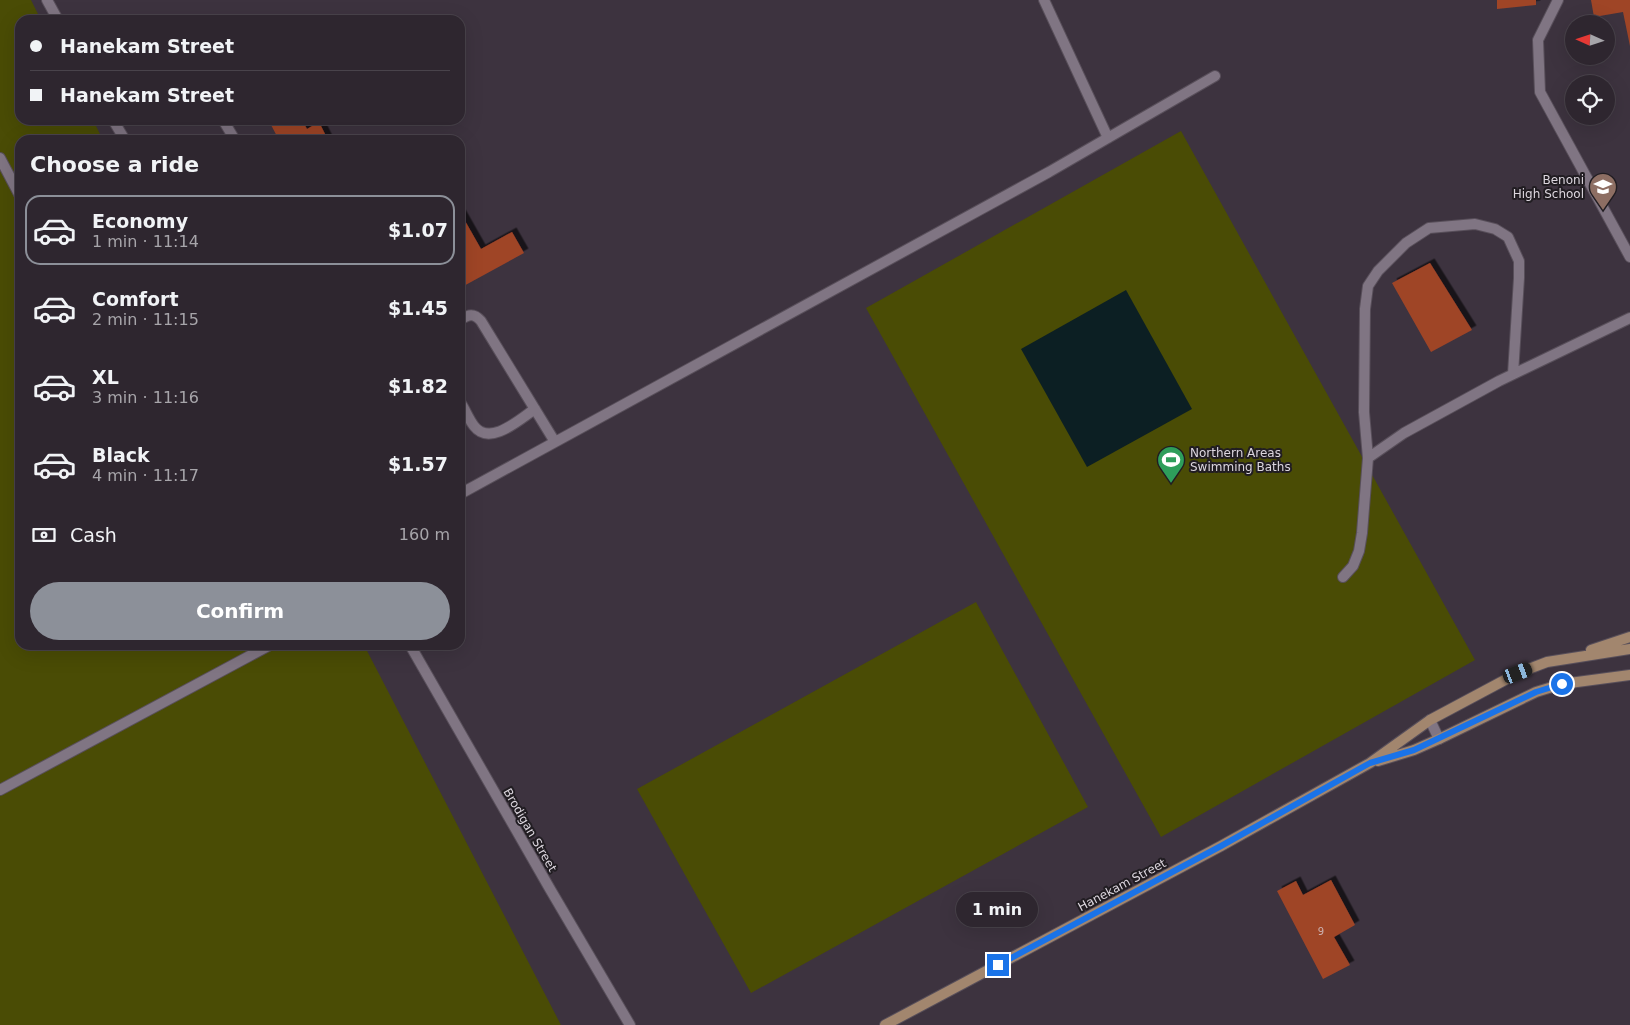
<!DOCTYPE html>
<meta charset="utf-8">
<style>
:root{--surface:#2e262f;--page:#362e37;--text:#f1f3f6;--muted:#a7a5aa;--line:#49434b;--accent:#8c9099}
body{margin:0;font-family:"DejaVu Sans",sans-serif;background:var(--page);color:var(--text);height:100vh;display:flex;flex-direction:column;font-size:19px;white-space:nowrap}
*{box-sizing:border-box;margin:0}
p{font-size:16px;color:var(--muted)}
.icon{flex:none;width:28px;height:28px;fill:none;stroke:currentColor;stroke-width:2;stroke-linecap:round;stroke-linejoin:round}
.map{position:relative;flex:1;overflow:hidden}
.side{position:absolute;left:15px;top:135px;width:450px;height:515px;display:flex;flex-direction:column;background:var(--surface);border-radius:15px;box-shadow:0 5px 20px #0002,0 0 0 1px var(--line)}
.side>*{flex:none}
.guide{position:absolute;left:15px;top:15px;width:450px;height:110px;border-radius:15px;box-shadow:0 5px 20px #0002,0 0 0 1px var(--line);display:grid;align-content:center;height:110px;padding:0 15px;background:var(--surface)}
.needle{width:32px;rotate:273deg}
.controls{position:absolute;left:1565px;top:15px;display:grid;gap:10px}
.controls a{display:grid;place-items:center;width:50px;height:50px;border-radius:50%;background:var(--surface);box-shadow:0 5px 20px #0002,0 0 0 1px var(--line);font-size:25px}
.end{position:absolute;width:22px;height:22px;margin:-11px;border:6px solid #1a73e8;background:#fff;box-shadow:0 0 0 2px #fff}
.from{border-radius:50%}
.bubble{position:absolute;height:35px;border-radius:18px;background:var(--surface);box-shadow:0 5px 20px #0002,0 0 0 1px var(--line);font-size:16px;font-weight:800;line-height:35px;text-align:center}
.car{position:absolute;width:15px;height:30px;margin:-15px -8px;border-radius:6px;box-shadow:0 0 4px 1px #0007;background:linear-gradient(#222 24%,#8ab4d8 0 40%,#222 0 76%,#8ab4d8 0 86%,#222 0)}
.guide b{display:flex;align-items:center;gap:18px;height:48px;font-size:19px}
.guide b+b{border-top:1px solid var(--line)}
.guide i{width:12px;height:12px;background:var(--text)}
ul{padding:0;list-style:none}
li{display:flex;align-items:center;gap:15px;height:70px;margin:0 10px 8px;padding:0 5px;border:2px solid transparent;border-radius:15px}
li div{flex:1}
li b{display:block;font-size:19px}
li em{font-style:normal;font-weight:800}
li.current{border-color:var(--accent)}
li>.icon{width:45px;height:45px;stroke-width:1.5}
h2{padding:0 15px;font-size:22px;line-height:60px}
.pay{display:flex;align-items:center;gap:12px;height:55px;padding:0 15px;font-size:19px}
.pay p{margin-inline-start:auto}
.cta{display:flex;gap:10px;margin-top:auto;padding:10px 15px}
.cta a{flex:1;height:58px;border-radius:30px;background:var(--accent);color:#fff;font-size:20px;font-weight:800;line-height:58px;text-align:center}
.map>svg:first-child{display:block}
.green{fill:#4a4c05}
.water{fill:#0c1f23}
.building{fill:#9f4427;filter:url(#shadow)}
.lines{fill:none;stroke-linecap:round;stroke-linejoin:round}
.lane-casing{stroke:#584f5a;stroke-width:12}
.street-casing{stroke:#584f5a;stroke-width:12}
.secondary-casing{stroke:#584f5a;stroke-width:12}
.lane{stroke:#807583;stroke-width:10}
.street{stroke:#807583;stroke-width:10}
.secondary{stroke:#a2866e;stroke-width:10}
.route{stroke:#1a73e8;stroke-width:6}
.labels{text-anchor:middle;stroke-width:4;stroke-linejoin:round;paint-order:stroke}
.number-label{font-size:10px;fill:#cdb2b0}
.poi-label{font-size:12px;fill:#dcd6de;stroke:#211d22;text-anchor:end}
.street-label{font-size:12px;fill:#dcd6de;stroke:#211d22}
</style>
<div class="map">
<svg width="1630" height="1025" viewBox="0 0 1630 1025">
<defs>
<filter id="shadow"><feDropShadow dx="4.5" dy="-4.5" stdDeviation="0" flood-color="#0009"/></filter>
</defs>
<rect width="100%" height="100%" fill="#3d333f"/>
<!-- green -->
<path class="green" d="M0,0H31L41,20H20V120H93L103,140H20V645H364L561,1025H0Z
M1181,131L1475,660L1161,837L866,308Z
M976,602L1088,807L751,993L637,789Z"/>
<!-- water -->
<path class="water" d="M1126,290L1192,409L1087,467L1021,349Z"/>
<!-- building -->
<path class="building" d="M1497,0H1536V5L1497,9Z
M1591,0H1630V46L1623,12L1594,17Z
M276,120H302L307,129L319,122L328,140H279L270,123Z
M460,212L481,249L512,232L524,253L460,288Z
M1430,263L1472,330L1431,352L1392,283Z
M1331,880L1355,925L1334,937L1350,965L1323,979L1277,891L1296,881L1303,895Z"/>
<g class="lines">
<defs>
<path id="lane" d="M1044,0L1108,138
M1558,0L1538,40L1540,92L1630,257
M223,120L235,140
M0,158L20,196
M460,320C469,314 474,313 481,321L555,442
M460,402C465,409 468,418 474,426C490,447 520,419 535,409
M1368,458L1404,433L1499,381L1630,318
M460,494L1049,172L1215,76
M1343,577L1353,566L1359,551L1362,533L1368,458L1364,412L1365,309L1368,286L1378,271L1406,243L1429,228L1475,224L1495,229L1508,237L1519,261V278L1513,374
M1430,720L1439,739
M0,790L270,645"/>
<path id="street" d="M47,0L58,20
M113,120L125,140
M410,645L550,889L630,1025"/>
<path id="secondary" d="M1591,650L1630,637
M1378,761L1414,750L1439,739L1536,692L1562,684L1630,675
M885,1025L1221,846L1370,763L1430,720L1518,673L1547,662L1630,649"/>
</defs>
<!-- lane casing -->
<use href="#lane" class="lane-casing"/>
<!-- street casing -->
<use href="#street" class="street-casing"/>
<!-- secondary casing -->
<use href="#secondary" class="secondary-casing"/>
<!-- lane -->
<use href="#lane" class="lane"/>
<!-- street -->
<use href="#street" class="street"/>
<!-- secondary -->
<use href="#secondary" class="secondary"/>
</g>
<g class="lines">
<!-- route -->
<path class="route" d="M998,965L1221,846L1370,763L1414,750L1536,692L1562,684"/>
</g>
<!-- icons -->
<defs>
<symbol id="school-pin" viewBox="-11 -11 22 30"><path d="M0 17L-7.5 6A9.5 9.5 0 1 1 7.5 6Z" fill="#8d6e63" stroke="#211d22"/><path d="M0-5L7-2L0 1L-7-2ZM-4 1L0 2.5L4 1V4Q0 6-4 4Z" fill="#fff"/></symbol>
<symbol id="stadium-pin" viewBox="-11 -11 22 30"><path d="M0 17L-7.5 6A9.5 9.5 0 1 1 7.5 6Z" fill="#2e9e5b" stroke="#211d22"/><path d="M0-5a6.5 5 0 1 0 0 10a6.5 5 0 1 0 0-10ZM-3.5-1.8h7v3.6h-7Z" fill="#fff"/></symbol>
</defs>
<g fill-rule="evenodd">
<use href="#school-pin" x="1587" y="171" width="32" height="43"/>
<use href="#stadium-pin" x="1155" y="444" width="32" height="43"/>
</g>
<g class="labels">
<!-- number labels -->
<g class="number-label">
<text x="1321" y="935">9</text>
</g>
<!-- poi labels -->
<g class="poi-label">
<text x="1584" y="184">Benoni<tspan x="1584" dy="14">High School</tspan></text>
<text x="1190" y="457" text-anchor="start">Northern Areas<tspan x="1190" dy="14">Swimming Baths</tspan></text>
</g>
<!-- street labels -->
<g class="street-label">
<text transform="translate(530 830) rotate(60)" y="4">Brodigan Street</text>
<text transform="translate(1122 885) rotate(-28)" y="4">Hanekam Street</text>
</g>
</g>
</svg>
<div class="controls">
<a><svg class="needle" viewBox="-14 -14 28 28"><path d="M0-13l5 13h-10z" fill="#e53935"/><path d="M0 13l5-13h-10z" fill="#a7a5aa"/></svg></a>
<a><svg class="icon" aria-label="locate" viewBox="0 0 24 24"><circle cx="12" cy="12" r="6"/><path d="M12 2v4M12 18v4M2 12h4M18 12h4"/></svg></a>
</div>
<i class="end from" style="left:1562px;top:684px"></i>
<i class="end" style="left:998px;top:965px"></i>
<div class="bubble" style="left:956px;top:892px;width:82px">1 min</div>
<i class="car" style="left:1518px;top:673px;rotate:69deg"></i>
<div class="guide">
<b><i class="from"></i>Hanekam Street</b>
<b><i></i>Hanekam Street</b>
</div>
<section class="side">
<h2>Choose a ride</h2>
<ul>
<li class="current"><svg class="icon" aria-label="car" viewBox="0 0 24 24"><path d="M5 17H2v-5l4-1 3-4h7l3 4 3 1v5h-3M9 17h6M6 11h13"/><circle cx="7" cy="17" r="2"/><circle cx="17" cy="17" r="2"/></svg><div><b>Economy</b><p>1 min · 11:14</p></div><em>$1.07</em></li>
<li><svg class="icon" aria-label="car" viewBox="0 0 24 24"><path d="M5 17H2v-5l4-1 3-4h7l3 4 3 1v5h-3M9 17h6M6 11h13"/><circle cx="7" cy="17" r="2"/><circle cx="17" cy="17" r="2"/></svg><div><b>Comfort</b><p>2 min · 11:15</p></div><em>$1.45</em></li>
<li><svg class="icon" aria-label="car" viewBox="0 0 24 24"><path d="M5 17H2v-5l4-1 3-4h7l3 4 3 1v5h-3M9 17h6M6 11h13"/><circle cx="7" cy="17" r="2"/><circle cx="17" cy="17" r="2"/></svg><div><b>XL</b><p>3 min · 11:16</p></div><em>$1.82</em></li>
<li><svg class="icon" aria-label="car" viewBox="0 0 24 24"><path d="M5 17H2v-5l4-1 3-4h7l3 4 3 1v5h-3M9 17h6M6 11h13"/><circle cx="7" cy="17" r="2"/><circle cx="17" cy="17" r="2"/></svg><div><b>Black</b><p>4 min · 11:17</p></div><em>$1.57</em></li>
</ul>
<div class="pay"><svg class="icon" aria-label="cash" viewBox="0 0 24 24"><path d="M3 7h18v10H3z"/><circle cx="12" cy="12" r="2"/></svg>Cash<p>160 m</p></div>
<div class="cta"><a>Confirm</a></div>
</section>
</div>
